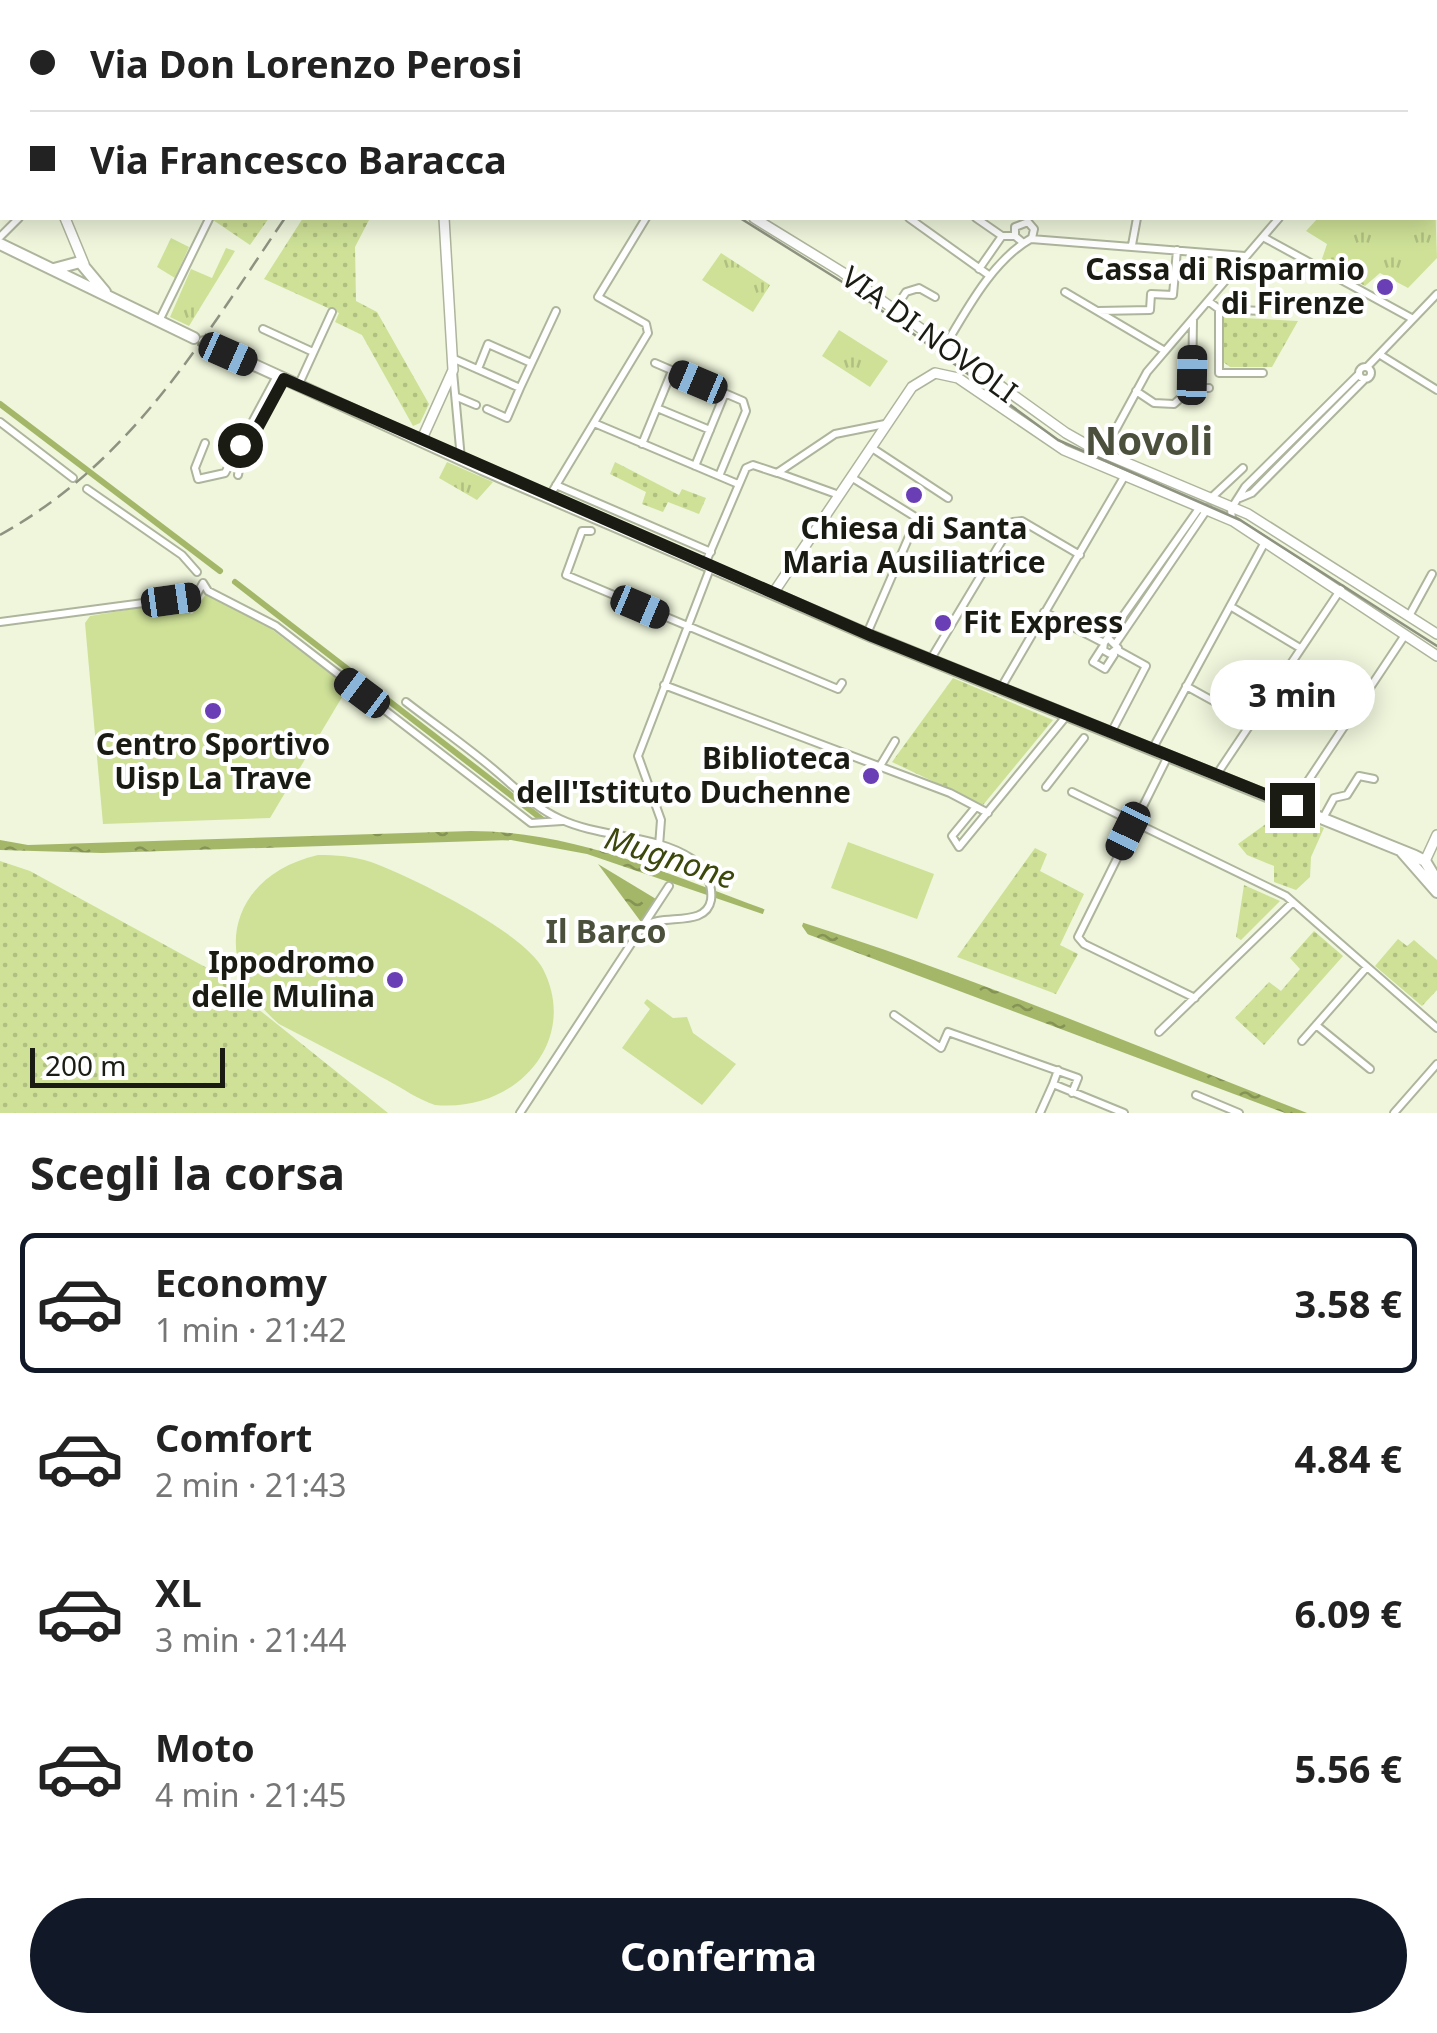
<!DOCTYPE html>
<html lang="it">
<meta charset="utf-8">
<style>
:root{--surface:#fff;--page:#f2f2f2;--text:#222;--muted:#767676;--line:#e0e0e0;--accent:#111827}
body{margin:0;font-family:"Noto Sans",sans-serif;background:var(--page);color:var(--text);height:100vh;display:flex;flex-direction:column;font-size:38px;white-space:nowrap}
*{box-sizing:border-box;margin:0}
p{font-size:32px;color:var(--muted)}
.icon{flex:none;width:55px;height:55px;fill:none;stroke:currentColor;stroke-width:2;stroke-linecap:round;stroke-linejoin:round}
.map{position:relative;height:1113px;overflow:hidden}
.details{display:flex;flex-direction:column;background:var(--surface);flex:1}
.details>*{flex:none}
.hud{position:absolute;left:0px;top:0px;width:1438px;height:220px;box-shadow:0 5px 25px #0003;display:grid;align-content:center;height:220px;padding:0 30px;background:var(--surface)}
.scale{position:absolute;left:30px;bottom:25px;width:195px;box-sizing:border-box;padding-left:10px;border:5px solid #1a1c13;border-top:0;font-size:28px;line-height:35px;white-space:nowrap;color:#1a1c13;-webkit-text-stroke:8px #fff;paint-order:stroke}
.end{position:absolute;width:45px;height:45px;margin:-22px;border:12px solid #1a1c13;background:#fff;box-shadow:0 0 0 5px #fff}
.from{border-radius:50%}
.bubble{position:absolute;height:70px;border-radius:35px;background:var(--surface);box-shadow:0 5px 25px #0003;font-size:32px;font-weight:700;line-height:70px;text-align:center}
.car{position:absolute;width:30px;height:60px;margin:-30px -15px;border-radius:12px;box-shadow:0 0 8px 2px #0007;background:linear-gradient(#222 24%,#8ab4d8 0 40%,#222 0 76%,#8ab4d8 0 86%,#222 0)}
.hud b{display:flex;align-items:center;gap:35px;height:95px;font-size:38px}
.hud b+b{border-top:2px solid var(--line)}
.hud i{width:25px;height:25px;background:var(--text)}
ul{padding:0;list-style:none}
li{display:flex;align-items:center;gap:30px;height:140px;margin:0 20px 15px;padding:0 10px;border:5px solid transparent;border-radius:15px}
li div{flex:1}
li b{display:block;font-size:38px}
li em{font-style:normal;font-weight:700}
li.active{border-color:var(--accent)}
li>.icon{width:90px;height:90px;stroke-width:1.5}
h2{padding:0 30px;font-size:45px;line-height:120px}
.cta{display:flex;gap:20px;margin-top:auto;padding:20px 30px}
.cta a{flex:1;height:115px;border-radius:60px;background:var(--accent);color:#fff;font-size:40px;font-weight:700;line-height:115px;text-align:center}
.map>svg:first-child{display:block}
.grass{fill:url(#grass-tufts)}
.park{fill:url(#park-dots)}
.pitch{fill:#cee197}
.water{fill:url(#water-ripples)}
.pier{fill:#eff6dc}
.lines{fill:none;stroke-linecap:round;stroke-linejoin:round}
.canal{stroke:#a4b769;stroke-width:6}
.street-casing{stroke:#aeb59d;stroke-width:10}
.secondary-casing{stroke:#aeb59d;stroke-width:12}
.primary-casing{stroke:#aeb59d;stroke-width:14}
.street{stroke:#fff;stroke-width:6}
.secondary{stroke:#fff;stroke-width:9}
.primary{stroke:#fff;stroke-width:10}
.tram{stroke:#8e9381;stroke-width:2.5}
.rail{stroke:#8e9381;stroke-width:2.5;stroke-dasharray:15 8;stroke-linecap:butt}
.route{stroke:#1a1c13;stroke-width:12}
.poi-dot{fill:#6a3eb5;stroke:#fff;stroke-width:4}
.labels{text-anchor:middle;stroke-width:8;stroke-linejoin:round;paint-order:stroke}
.poi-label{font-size:30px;font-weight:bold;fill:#1a1c13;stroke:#fff;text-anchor:end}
.street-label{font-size:30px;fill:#1a1c13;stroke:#fff}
.water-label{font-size:32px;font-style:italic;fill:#3c470c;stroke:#fff}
.neighbourhood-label{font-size:32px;font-weight:bold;fill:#4a503b;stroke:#fff}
.district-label{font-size:40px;font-weight:bold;fill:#4a503b;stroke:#fff}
</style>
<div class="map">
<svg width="1437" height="1113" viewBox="0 0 1437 1113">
<defs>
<pattern id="grass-tufts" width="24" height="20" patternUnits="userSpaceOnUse" patternTransform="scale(2.5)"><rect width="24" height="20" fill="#cee197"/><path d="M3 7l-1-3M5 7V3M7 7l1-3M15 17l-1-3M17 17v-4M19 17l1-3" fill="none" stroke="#b0c081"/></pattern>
<pattern id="park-dots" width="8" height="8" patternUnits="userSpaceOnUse" patternTransform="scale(2.5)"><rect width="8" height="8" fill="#cee197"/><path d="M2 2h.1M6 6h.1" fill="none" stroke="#b0c081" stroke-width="1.8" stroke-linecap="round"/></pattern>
<pattern id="water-ripples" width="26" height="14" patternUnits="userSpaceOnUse" patternTransform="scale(2.5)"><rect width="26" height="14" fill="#a4b769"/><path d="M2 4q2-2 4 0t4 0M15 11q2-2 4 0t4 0" fill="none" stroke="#859455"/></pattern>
</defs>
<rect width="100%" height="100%" fill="#eff6dc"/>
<!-- grass -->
<path class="grass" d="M1223,0H1437V60L1435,2Z
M1435,201L1437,258L1408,288L1380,273L1365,286L1321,262L1327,244L1306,231L1318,218H1435Z
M171,238L189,247L175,278L157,267Z
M226,248L235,251L189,326L170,317L191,269L212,278Z
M721,253L770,285L753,312L702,280Z
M839,330L888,361L870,387L822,356Z
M447,462L493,482L477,500L439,478Z"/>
<!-- park -->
<path class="park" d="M217,218H269L250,245L213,220Z
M303,218H370L355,247L356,301L377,312L429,404L420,423L413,426L362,335L335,322L339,313L264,279Z
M1223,317L1298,321L1272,367H1230L1222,361Z
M615,462L679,495L682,489L706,498L699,514L668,502L663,512L642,504L646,492L610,474Z
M953,678L1053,720L983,805L892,762Z
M1285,810L1324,828L1311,857L1310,877L1296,890L1274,882V866L1247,855L1238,844Z
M1035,848L1047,854L1040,871L1084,894L1060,945L1078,954L1056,994L957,957Z
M0,861L30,871L207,968L388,1113H0Z
M1244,885L1280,901L1241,940L1236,937Z
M1314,931L1343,956L1264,1045L1235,1018L1269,982L1281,991L1300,969L1290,958Z
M1398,939L1407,946L1414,940L1437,960V990L1422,1006L1375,966Z"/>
<!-- pitch -->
<path class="pitch" d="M206,594L250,613L348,687L270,818L103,824L85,623L90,616L169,603L192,614Z
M848,842L934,874L917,919L831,888Z
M318,855C336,855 353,856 371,862C412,877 524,932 543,969C580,1041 516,1113 435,1105C419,1100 402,1088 387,1080C351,1061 315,1043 279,1024C208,964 227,876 318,855Z
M647,999L673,1018L687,1017L693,1033L736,1064L702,1105L622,1048L650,1009L644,1003Z"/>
<!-- water -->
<path class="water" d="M471,831C588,831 694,887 804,923C974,977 1141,1048 1307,1113H1285L807,934L801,927L587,854L511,840L102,853L0,850V840L28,845Z
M598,864L656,899L641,922Z"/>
<!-- pier -->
<path class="pier" d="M767,903L805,918L802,926L811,939L761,919Z"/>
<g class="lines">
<!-- canal -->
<path class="canal" d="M0,404L220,571
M235,582L543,820"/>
<defs>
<path id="street" d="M641,0L644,2
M710,0L734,2
M1147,0L1159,2
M90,2L91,0
M545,2L547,0
M697,2V0
M1060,2V0
M1179,2L1184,0
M1198,2L1199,0
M1435,72L1437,73
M0,93L2,91
M1435,103H1437
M1435,166L1437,167
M909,218L990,276
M976,218L1002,236H1015
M0,237L19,218
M1263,237L1413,319
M1031,239L1245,256
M1132,245L1137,218
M979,269L1002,236
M1065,292L1165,351
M1208,301L1219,309V373H1263
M1219,309L1262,311
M894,310L906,292L919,288L935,297
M1098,311L1150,310L1151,294L1173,295L1177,250
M159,321L209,219
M263,329L313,352
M945,346C968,307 994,259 1032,238L1034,229L1028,222L1015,227V236L1021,241
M1382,356L1437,390
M452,358L520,388L507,418L487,409
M655,363L743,401L746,411L719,476
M1359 373a6 6 0 1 1 12 0a6 6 0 1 1-12 0Z
M1367,367L1437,294
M478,369L488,344L531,363
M453,372L461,459
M299,384L332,312
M520,388L556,311
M1192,388H1209
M1136,391L1154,403L1174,404L1192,388L1193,320
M457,397L476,405
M657,408L710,430
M0,422L73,478
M594,423L738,484
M205,443L195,468L198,479L225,473L277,376
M642,444L672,371
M872,448L948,498
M1103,453L1147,372L1279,218
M695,466L725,393
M778,473L839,495
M238,475L241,459L284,379
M851,477L917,518L869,629
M556,485L711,552
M87,489L182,555L197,572
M549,497L648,333L646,324L598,297L646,218
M1212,497L1243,468
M1240,498L1252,493L1365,379
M1232,520L1231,509L1245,487L1359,374
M591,531H582L566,575L838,689L842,683
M705,564L746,468L753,465L777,473L835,434L885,424
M1230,606L1300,648
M1044,612L1104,643
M1409,616L1432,574
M0,622L196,596L203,583L208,591L276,626L531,823L562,821
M1109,639L1118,648L1110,654L1103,650L1104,643L1200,507
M1116,643L1208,508
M1102,648L1093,662L1105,669L1114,655
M932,657L1013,522L1022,521L1080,555
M664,685L950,793L988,813
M1002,686L1124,477
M1186,686L1251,722
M406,702C437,726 469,748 498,773C518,790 536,808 560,819C600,838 655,834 692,859C705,868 713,884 711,900C706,928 663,913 645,926
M1112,731L1146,666L1117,650
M1153,748L1265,542
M1168,756L1078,937L1084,944L1195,998
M880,766L895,741
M1217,774L1341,589
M1046,787L1084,738
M1072,792L1286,896L1437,1028
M1292,805L1405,635
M975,808L952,836L959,847L1068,714
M1323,818L1334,798L1347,795L1359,776L1374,779
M659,846L661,820L638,756L711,566
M894,1015L941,1048L948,1032L1078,1078L1072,1093
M1316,1025L1370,1069
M1159,1032L1293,902
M1302,1041L1367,967
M1058,1070L1053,1084L1124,1113
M1196,1095L1239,1113
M520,1113L669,886
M1040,1113L1053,1084
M1394,1113L1437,1064"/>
<path id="secondary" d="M410,0L414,2
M537,0V2
M173,2L174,0
M507,2V0
M0,50L2,56
M65,218L84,264
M754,218L842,272L1066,433L1096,450L1248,514L1437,634
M421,441L453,370L444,218
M774,592L912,387L935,373L958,378L1064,450L1233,521L1437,656
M1425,861L1437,835"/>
<path id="primary" d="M826,0L844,2
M875,0L893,2
M1435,86H1437
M1435,93H1437
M0,244L194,338
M54,269L80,262L105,292
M204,342L482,469L871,636L1415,856L1425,861L1437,881
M1402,852L1437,892"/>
</defs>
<!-- street casing -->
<use href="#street" class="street-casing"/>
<!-- secondary casing -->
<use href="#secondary" class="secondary-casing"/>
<!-- primary casing -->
<use href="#primary" class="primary-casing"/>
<!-- street -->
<use href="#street" class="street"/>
<!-- secondary -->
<use href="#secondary" class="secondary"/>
<!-- primary -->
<use href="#primary" class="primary"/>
<!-- tram -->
<path class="tram" d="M437,2H438
M740,218L844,283L1058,440L1240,520L1437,646"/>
<!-- rail -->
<path class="rail" d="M425,2L426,0
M0,535C134,460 201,341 285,218"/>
</g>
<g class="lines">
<!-- route -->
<path class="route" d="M240,445L245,451L284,379L872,636L1292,805"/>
</g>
<!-- markers -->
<g class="poi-dot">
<circle cx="1385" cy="287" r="10"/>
<circle cx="914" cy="495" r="10"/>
<circle cx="943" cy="623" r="10"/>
<circle cx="213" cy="711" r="10"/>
<circle cx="871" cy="776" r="10"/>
<circle cx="395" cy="980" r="10"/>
</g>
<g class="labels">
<!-- poi labels -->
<g class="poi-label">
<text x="1365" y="280">Cassa di Risparmio<tspan x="1365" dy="34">di Firenze</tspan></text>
<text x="914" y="539" text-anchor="middle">Chiesa di Santa<tspan x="914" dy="34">Maria Ausiliatrice</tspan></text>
<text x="963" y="633" text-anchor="start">Fit Express</text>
<text x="213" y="755" text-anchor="middle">Centro Sportivo<tspan x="213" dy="34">Uisp La Trave</tspan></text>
<text x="851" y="769">Biblioteca<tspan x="851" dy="34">dell'Istituto Duchenne</tspan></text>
<text x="375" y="973">Ippodromo<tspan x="375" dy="34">delle Mulina</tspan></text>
</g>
<!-- street labels -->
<g class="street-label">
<text transform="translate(929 335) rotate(36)" y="10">VIA DI NOVOLI</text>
</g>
<!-- water labels -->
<g class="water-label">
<text transform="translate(670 858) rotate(18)" y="11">Mugnone</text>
</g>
<!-- neighbourhood labels -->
<g class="neighbourhood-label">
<text x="606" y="943">Il Barco</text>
</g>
<!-- district labels -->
<g class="district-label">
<text x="1149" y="455">Novoli</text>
</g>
</g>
</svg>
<div class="scale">200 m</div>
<i class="end from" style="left:240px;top:445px"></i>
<i class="end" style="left:1292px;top:805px"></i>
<div class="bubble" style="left:1210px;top:660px;width:165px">3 min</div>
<i class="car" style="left:228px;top:354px;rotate:114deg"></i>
<i class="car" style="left:1192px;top:375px;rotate:1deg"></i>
<i class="car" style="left:698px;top:382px;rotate:293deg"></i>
<i class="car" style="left:171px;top:600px;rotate:82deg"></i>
<i class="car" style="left:640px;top:607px;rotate:113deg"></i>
<i class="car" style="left:362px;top:693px;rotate:307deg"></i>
<i class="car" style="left:1128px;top:831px;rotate:206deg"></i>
<div class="hud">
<b><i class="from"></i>Via Don Lorenzo Perosi</b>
<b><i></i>Via Francesco Baracca</b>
</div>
</div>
<section class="details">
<h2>Scegli la corsa</h2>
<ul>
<li class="active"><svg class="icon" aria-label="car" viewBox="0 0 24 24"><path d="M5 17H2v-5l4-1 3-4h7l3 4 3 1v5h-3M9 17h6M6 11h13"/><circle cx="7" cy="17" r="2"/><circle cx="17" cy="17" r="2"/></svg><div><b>Economy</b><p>1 min · 21:42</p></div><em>3.58 €</em></li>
<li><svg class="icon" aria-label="car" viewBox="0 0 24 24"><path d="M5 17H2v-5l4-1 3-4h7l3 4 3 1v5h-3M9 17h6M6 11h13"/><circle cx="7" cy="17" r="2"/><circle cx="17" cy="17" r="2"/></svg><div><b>Comfort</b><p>2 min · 21:43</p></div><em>4.84 €</em></li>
<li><svg class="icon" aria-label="car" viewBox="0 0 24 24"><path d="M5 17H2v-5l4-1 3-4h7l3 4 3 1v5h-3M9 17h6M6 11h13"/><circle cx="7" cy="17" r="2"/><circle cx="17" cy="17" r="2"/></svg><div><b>XL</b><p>3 min · 21:44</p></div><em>6.09 €</em></li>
<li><svg class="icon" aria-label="car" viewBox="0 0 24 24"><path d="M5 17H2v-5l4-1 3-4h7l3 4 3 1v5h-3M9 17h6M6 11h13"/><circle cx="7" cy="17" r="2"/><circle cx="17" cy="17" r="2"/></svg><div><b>Moto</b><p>4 min · 21:45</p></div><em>5.56 €</em></li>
</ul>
<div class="cta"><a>Conferma</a></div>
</section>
